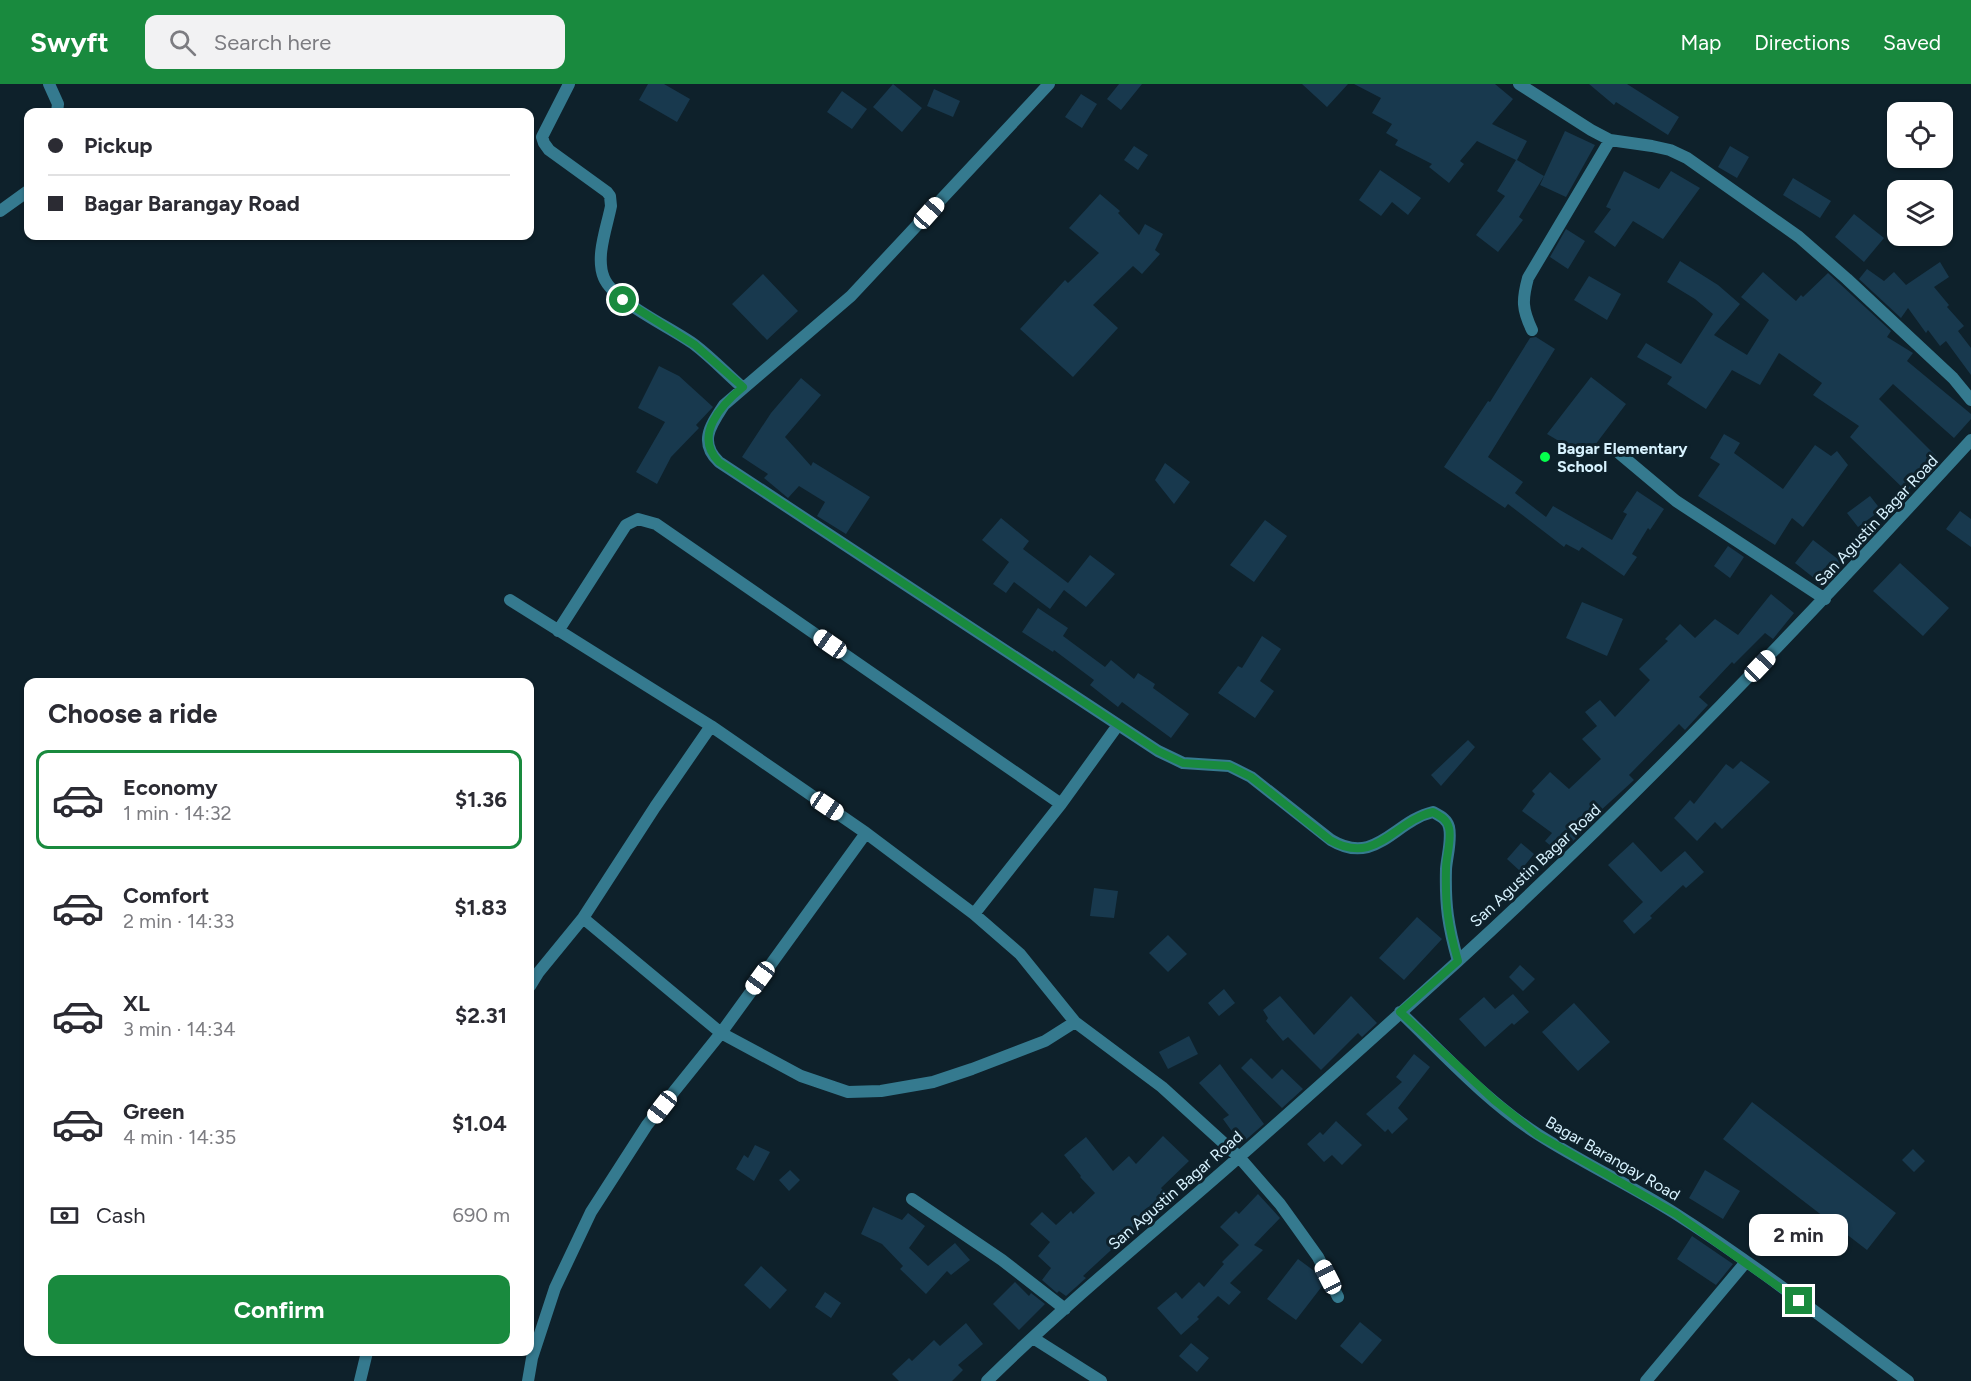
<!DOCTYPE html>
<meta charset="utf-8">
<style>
:root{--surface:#fff;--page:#f2f2f3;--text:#2b2b33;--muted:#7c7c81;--line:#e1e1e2;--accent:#198a3e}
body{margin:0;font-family:Figtree,sans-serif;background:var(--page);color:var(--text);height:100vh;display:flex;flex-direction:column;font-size:22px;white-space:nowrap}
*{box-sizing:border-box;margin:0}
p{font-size:20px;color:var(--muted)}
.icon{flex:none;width:33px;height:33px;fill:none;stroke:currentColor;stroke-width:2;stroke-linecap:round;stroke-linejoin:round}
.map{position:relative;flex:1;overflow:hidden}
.panel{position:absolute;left:24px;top:594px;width:510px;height:678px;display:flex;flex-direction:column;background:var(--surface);border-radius:12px;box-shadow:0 2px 4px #0004}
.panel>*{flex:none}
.banner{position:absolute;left:24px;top:24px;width:510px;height:132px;border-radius:12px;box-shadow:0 2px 4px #0004;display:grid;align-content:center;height:132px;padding:0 24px;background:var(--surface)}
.buttons{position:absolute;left:1887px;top:18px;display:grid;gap:12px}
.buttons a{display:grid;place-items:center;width:66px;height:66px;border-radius:12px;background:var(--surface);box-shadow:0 2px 4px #0004;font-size:30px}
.end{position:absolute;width:27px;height:27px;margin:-14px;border:8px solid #198a3e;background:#fff;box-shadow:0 0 0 3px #fff}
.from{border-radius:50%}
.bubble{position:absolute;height:42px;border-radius:12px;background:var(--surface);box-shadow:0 2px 4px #0004;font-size:20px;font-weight:700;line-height:42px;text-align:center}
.car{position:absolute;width:18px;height:36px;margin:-18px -9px;border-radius:8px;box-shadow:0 0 4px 2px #0007;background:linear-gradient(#fff 24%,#345 0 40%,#fff 0 76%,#345 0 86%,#fff 0)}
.banner b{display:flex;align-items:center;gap:21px;height:57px;font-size:22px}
.banner b+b{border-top:2px solid var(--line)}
.banner i{width:15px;height:15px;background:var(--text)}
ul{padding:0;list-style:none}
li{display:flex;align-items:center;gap:18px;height:99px;margin:0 12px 9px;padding:0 12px;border:3px solid transparent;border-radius:12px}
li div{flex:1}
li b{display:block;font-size:22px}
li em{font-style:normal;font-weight:700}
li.active{border-color:var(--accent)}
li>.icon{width:54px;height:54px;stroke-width:1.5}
h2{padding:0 24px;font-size:27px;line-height:72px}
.pay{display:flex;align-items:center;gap:15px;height:66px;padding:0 24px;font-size:22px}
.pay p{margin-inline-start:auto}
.action{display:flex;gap:12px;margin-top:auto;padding:12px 24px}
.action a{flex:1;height:69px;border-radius:12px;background:var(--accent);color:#fff;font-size:24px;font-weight:700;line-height:69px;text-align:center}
header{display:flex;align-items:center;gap:36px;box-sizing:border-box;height:84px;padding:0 30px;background:var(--accent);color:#fff}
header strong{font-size:28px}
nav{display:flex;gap:33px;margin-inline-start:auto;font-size:21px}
.search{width:420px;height:54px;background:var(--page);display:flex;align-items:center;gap:15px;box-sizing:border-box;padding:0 21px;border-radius:12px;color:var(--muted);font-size:22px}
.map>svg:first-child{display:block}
.building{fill:#18394e}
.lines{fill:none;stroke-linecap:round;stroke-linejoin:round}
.minor{stroke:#357a8f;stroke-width:12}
.route{stroke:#198a3e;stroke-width:8}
.poi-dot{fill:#04ff4c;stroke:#0e212b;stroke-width:2}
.labels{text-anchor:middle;stroke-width:6;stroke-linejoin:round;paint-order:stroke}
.poi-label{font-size:16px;font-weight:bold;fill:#d8f3ff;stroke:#0e212b;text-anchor:start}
.street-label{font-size:16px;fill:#d8f3ff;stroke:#0e212b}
</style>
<header>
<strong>Swyft</strong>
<div class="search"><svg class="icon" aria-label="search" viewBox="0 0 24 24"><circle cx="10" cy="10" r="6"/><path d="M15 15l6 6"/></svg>Search here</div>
<nav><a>Map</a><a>Directions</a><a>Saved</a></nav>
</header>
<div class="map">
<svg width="1971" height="1297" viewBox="0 0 1971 1297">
<rect width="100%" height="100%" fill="#0e212b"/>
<!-- building -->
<path class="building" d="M648,0H664L690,15L677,38L639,16Z
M893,0L922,24L902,48L873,23Z
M1119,0H1142L1121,26L1107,15Z
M1302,0H1348L1327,23Z
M1354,0H1495L1513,15L1492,40L1527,57L1517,76L1544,92L1519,133L1523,136L1498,168L1476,151L1505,112L1497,107L1516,76L1477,57L1460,77L1464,80L1449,99L1429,83L1432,80L1395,61L1398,56L1386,49L1392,40L1372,29L1381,14Z
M1589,0H1627L1679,33L1668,51L1616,18L1614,21Z
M934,5L960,17L953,33L927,22Z
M842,7L867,25L852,45L827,28Z
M1081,10L1097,20L1082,44L1065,33Z
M1565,47L1595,61L1566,113L1540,101Z
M1134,62L1148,71L1138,86L1124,76Z
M1730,62L1749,73L1737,94L1718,83Z
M1380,86L1421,114L1408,131L1392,118L1381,132L1359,116Z
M1624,87L1659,105L1671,87L1700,104L1663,155L1633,137L1615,163L1594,148L1611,125L1606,123Z
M1793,94L1831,117L1820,134L1783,111Z
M1100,110L1120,127L1118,129L1139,151L1145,140L1163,150L1155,166L1160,170L1142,190L1133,182L1093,221L1118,244L1073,293L1020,245L1065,196L1068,199L1099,169L1069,144Z
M1854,130L1884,154L1864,178L1835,153Z
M1566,145L1585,157L1568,185L1550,173Z
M1680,177L1718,201L1740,220L1714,251L1747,271L1769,236L1741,213L1763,188L1796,217L1801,211L1803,213L1828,189L1891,247L1887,253L1913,269L1907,277L1971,330V335L1954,354L1893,300L1879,315L1936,372L1916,392L1919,395L1907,408L1850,353L1859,342L1813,311L1822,299L1779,269L1760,301L1732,286L1706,325L1667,300L1672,293L1637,273L1646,259L1681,280L1713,230L1695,215L1667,198Z
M1940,178L1949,193L1934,203L1949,221L1947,223L1964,242L1958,247L1971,264V291L1946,257L1940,262L1928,246L1926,249L1908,224L1901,234L1859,195L1867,185L1884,197L1894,188L1906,201Z
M763,190L798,227L767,256L732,220Z
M1589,192L1621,210L1607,236L1574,216Z
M1536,253L1555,265L1488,373L1523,398L1515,409L1546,433L1553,422L1612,456L1627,430L1623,428L1637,407L1664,425L1650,446L1648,444L1632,470L1637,473L1624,492L1582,463L1579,467L1566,460L1564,463L1508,420L1505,424L1444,383L1488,317L1490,318L1530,254Z
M659,282L679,292L713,323L696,341L699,344L671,373L657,400L636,388L665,338L638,324Z
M1591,293L1626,320L1586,373L1547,350Z
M801,294L821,311L785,353L811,382L813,378L870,413L846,450L817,432L825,418L799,402L788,414L764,394L768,390L742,373L771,329Z
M1724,350L1740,359L1734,369L1783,405L1815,361L1831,372L1837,367L1848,381L1803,443L1792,434L1775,461L1698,412L1720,380L1710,374Z
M1165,379L1190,398L1174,420L1155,396Z
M1870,412L1881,426L1858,443L1847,429Z
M1960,427L1971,435V463L1946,445Z
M1001,434L1029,457L1023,465L1068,499L1090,471L1115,490L1086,523L1064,506L1050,525L1014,498L1006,509L993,500L1009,478L982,456Z
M1265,436L1287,452L1254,498L1230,481Z
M1813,456L1843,479L1824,502L1795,479Z
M1728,462L1744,473L1730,494L1714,482Z
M1900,479L1949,524L1923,552L1873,507Z
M1771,510L1794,529L1773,555L1765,549L1734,580L1732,578L1699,613L1708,621L1685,646L1679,640L1629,691L1634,696L1587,739L1589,741L1560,770L1545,757L1552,749L1522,727L1535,710L1532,707L1550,688L1569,705L1601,675L1582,655L1597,642L1585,628L1600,616L1615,633L1650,596L1639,585L1668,557L1665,555L1680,540L1695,554L1715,535L1738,551Z
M1582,518L1623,535L1607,572L1566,554Z
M1038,524L1068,544L1063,552L1105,583L1111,576L1134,595L1138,589L1155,600L1153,604L1189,630L1171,654L1122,618L1118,623L1090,601L1094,596L1054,566L1053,568L1022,548Z
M1262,552L1281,565L1260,597L1274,607L1255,634L1218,609L1238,582L1242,584Z
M1468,656L1475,663L1441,702L1431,691Z
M1741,677L1770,698L1722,745L1715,738L1697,757L1674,734L1690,716L1694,720L1726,680L1733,685Z
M1633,758L1661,788L1685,767L1704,788L1686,804L1683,801L1650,832L1652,834L1634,850L1623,837L1643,818L1608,781Z
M1521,759L1534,770L1520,787L1507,775Z
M1094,804L1118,807L1114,834L1090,832Z
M1417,833L1442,855L1404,896L1379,874Z
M1168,851L1187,870L1168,888L1149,869Z
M1520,881L1535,895L1523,907L1509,893Z
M1224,905L1235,919L1219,932L1208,919Z
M1513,910L1529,928L1514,941L1512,939L1485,963L1459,935L1484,913L1495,925Z
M1280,912L1314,951L1351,912L1377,939L1362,953L1358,949L1321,986L1288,953L1283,957L1266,937L1268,934L1263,926Z
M1574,919L1610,958L1578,987L1542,948Z
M1189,952L1198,970L1168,985L1159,968Z
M1414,970L1430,983L1398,1024L1408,1035L1392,1050L1388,1045L1385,1048L1366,1030L1402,998L1396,993Z
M1251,974L1272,995L1282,985L1303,1005L1282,1024L1241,984Z
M1220,980L1264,1040L1241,1060L1223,1035L1229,1031L1199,999Z
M1752,1018L1896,1129L1867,1166L1723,1055Z
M1336,1037L1362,1061L1342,1081L1332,1071L1324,1078L1307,1060L1320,1048L1323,1051Z
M1163,1052L1189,1077L1161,1104L1171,1116L1140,1142L1125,1157L1123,1155L1083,1192L1086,1194L1066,1212L1059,1207L1057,1209L1042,1196L1051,1184L1038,1172L1050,1158L1030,1140L1042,1128L1056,1141L1071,1127L1073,1130L1095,1109L1080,1093L1081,1092L1064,1071L1086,1053L1113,1087L1129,1072L1136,1080Z
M755,1061L770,1068L754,1097L736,1085L744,1071L748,1074Z
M1913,1065L1925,1077L1914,1088L1902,1076Z
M790,1086L800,1096L789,1107L779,1096Z
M1705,1086L1740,1107L1723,1135L1689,1114Z
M1258,1110L1280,1134L1254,1161L1263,1166L1230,1199L1241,1208L1229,1221L1218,1212L1197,1233L1199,1235L1181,1251L1157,1224L1176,1208L1182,1215L1199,1198L1204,1203L1224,1180L1222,1178L1239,1161L1220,1143L1236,1127L1239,1130Z
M873,1123L902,1136L908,1129L925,1142L909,1164L928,1182L955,1159L970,1176L951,1191L947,1187L926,1210L900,1185L903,1182L882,1160L861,1150Z
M1692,1152L1733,1180L1716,1201L1677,1175Z
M1298,1175L1317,1189L1323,1201L1296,1236L1267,1215Z
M761,1182L787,1206L770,1225L744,1201Z
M1015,1198L1029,1212L1031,1209L1045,1220L1019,1246L993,1220Z
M825,1208L841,1219L831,1234L815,1223Z
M1360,1238L1382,1256L1362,1280L1340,1262Z
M966,1239L983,1260L958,1281L963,1286L952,1297H899L892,1290L909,1274L912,1277L934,1256L940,1262Z
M1191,1259L1209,1274L1197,1288L1179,1272Z"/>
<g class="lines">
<!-- minor -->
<path class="minor" d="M49,0L58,20L57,28
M569,0L542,53L544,59L549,66L607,108L610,112L611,122C607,143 595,173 604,194C614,218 672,244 695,261C712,274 727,290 743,304
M1049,0L851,212L724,321C711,341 698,358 719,378L1158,667L1183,679L1229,682L1251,693L1331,756C1376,783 1394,737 1433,728C1440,732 1447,735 1449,743C1452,756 1447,772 1446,785C1445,821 1448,842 1458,877
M1519,0L1591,46L1610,56L1652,62L1670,66L1687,74L1799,153L1847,195L1953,294L1971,316
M0,127L28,107
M1532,246C1522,225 1522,216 1528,194L1610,56
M1620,370L1676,417L1825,515
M510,516L711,642L866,749L974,830L1020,870L1075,938L1162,1003L1239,1073L1280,1120L1298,1145L1318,1173L1338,1213
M558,547L626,441L638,435L656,440L1061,720
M974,830L1061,720L1118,641
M583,834L721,949L801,992L848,1008L881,1007L933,998L972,985L1045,957L1075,938
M530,902L538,889L583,834L655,723L711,642
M1400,928C1444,970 1487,1018 1539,1051C1583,1079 1632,1102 1676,1130C1756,1181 1832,1241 1908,1297
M912,1115L1002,1176L1065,1225
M1033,1254L1101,1297
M360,1297L367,1268
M528,1297L532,1274L555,1204L591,1128L647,1041L721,949L866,749
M987,1297C1066,1219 1154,1148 1238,1074C1311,1010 1384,944 1457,878C1637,713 1806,536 1971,356
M1646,1297L1745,1179"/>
</g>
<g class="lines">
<!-- route -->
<path class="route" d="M623,216L695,261L743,303C721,321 693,352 719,378L1158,667L1183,679L1229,682L1251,693L1330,756C1376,783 1394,737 1433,728C1440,732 1447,735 1449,744C1452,756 1446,772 1446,785C1445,821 1448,842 1458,877L1400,928L1494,1016L1538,1051L1676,1130L1799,1217"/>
</g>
<!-- markers -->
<circle class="poi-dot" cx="1545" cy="373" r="6"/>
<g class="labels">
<!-- poi labels -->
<g class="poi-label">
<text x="1557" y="370">Bagar Elementary<tspan x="1557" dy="18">School</tspan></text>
</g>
<!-- street labels -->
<g class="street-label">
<text transform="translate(1876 436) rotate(-47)" y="6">San Agustin Bagar Road</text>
<text transform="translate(1535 781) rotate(-43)" y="6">San Agustin Bagar Road</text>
<text transform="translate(1613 1074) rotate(30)" y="6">Bagar Barangay Road</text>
<text transform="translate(1175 1106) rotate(-41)" y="6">San Agustin Bagar Road</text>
</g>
</g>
</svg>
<div class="buttons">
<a><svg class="icon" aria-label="locate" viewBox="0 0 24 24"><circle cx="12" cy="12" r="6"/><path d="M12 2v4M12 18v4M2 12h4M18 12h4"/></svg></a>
<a><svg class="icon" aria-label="layers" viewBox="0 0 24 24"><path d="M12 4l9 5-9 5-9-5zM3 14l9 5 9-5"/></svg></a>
</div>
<i class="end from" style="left:623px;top:216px"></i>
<i class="end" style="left:1799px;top:1217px"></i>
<div class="bubble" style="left:1749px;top:1130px;width:99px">2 min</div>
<i class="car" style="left:929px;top:129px;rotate:42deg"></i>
<i class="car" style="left:830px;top:560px;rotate:305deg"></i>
<i class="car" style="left:1760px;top:582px;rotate:44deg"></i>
<i class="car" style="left:827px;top:722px;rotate:124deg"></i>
<i class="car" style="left:760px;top:894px;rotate:216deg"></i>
<i class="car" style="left:662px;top:1023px;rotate:218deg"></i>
<i class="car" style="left:1328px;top:1193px;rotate:333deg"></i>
<div class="banner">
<b><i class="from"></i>Pickup</b>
<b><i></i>Bagar Barangay Road</b>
</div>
<section class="panel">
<h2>Choose a ride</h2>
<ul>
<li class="active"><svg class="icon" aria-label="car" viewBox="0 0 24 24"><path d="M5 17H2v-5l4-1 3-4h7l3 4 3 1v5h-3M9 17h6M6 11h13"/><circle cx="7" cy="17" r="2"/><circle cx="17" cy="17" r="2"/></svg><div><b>Economy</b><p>1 min · 14:32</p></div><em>$1.36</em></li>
<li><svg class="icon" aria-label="car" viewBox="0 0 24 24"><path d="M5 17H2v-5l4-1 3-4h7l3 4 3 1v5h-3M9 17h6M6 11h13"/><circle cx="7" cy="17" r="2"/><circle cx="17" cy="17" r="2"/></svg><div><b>Comfort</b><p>2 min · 14:33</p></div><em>$1.83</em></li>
<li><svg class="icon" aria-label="car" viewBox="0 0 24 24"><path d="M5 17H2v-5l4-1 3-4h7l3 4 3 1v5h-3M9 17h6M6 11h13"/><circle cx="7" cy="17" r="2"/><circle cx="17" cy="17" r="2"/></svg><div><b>XL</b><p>3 min · 14:34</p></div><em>$2.31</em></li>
<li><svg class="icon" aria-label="car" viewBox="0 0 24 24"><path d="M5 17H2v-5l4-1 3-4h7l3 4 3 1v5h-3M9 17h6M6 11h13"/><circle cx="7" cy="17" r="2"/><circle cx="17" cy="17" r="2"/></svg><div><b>Green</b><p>4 min · 14:35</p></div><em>$1.04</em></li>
</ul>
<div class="pay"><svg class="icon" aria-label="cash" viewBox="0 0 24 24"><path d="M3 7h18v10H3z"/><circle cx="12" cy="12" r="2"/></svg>Cash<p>690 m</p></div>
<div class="action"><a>Confirm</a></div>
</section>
</div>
